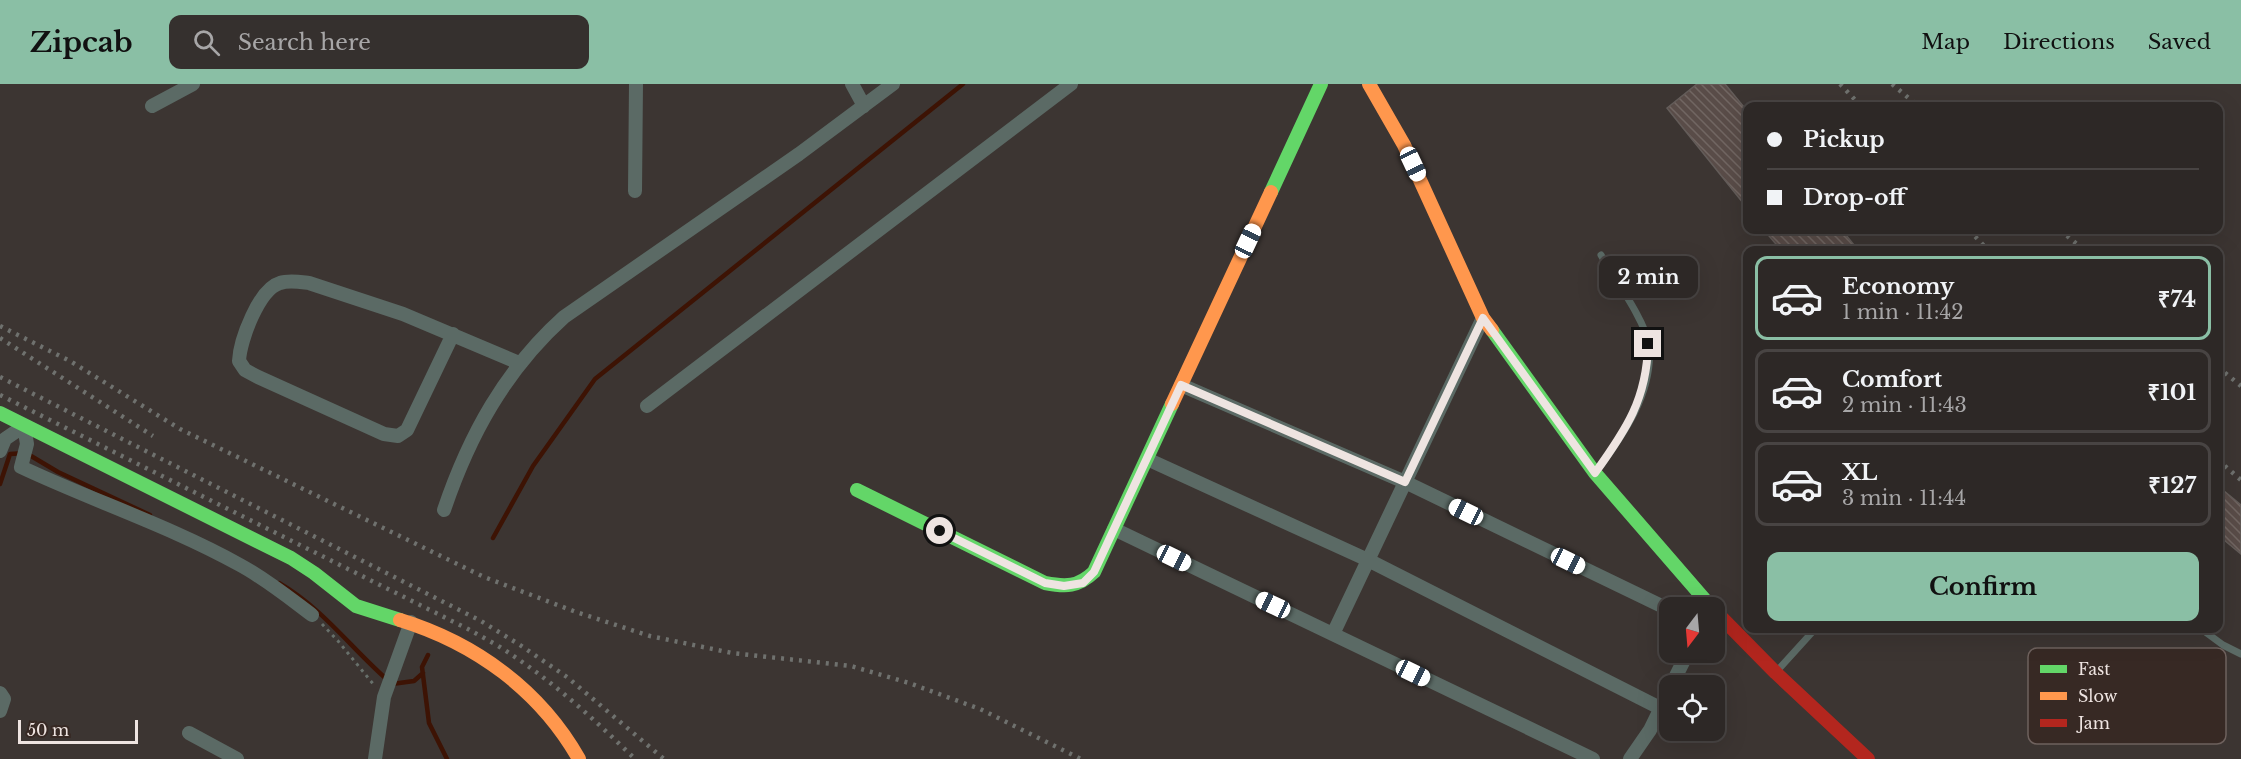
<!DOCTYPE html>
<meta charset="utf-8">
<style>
:root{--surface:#2d2826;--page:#35302e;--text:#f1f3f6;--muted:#a7a6a7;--line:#484443;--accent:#8abfa5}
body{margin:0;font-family:"Libre Baskerville",serif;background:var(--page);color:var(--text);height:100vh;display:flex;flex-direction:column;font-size:22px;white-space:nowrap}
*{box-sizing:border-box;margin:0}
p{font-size:20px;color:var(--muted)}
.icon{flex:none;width:33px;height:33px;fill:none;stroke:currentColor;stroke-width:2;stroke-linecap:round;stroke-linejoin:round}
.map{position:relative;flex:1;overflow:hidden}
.details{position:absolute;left:1743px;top:162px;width:480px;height:387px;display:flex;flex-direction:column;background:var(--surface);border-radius:12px;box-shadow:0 6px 24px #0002,0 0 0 2px var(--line)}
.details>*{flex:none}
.top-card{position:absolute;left:1743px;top:18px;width:480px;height:132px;border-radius:12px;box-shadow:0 6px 24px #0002,0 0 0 2px var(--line);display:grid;align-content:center;height:132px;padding:0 24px;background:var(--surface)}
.needle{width:39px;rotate:196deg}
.tools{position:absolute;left:1659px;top:513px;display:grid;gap:12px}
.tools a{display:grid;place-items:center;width:66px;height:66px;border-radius:12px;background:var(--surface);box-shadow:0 6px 24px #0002,0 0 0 2px var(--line);font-size:30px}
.scale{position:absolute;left:18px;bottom:15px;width:120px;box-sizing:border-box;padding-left:6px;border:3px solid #eee4e1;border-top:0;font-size:16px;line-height:21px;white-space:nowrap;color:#eee4e1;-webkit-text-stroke:4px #372924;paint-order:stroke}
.end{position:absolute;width:27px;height:27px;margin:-14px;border:8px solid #eee4e1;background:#111;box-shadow:0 0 0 3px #111}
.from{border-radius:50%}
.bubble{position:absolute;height:42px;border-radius:12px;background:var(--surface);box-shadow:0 6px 24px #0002,0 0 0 2px var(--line);font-size:20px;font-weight:700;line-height:42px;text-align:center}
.car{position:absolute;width:18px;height:36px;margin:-18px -9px;border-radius:8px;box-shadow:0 0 4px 2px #0007;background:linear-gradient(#fff 24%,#345 0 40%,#fff 0 76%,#345 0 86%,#fff 0)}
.top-card b{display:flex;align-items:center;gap:21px;height:57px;font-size:22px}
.top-card b+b{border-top:2px solid var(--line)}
.top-card i{width:15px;height:15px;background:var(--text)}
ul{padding:10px 0 0;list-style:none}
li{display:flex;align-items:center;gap:18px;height:84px;margin:0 12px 9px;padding:0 12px;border:3px solid var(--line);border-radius:12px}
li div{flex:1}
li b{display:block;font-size:22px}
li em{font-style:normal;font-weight:700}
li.selected{border-color:var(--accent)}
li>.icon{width:54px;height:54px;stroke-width:1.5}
.cta{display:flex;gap:12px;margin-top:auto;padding:12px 24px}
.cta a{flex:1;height:69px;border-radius:12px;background:var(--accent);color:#111;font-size:24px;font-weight:700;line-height:69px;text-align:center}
header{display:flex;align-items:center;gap:36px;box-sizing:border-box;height:84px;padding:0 30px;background:var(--accent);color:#111}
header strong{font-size:28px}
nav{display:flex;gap:33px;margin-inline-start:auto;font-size:21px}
.search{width:420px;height:54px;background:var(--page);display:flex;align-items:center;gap:15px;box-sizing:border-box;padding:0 21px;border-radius:12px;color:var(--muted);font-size:22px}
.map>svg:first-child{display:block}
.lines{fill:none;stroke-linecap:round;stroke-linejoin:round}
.stream{stroke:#3d1304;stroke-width:4.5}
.building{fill:url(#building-back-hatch);stroke:#635c59;stroke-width:1.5}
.path{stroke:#68706b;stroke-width:3;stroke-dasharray:3 4.5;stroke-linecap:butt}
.lane{stroke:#5b6a65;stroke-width:7}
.street{stroke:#5b6a65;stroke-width:14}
.fast{stroke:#63d668;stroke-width:14}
.slow{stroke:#ff974d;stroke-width:14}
.jam{stroke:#b3261e;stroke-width:14}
.rail{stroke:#6f716e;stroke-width:4.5;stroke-dasharray:3 6;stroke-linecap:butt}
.route{stroke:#eee4e1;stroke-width:8}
.key{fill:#372924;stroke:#6e615d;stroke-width:1.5}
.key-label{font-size:16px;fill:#eee4e1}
</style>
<header>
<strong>Zipcab</strong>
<div class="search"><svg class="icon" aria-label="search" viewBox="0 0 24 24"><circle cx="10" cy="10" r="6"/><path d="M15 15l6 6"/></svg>Search here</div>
<nav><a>Map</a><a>Directions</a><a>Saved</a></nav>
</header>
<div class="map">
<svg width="2241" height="675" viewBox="0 0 2241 675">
<defs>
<pattern id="building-back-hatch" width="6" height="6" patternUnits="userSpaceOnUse" patternTransform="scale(1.5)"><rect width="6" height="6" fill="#594c48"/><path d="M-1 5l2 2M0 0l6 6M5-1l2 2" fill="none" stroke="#716662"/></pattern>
</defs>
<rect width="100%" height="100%" fill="#3c3532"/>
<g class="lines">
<!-- stream -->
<path class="stream" d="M0,400L10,370L26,369L58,388L150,431
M493,454L533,382L595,295L963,0
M279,499C325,526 352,566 392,600L414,597L423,589
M428,571L422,583L429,639L447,675"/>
</g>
<!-- building -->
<path class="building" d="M1697,0H1725L1748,28V125L1667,24Z
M1764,146H1842L1858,166H1781Z
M2218,402L2241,421V470L2218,451Z"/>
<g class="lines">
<!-- path -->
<path class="path" d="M322,540L338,557L374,601"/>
<!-- lane -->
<path class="lane" d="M1597,387C1623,351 1654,308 1649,261C1645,236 1614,194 1601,171
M2200,544L2223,561L2241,570
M1777,587L1816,544"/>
<!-- street -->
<path class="street" d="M852,0L864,22
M152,22L193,0
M635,107L636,0
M453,250L407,346L398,352L384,350L258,293L245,286L239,277C240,256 259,205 280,199C289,196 300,198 309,199L403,230L519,279
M1181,301L1405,398L1670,526
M647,322L1071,0
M0,367L5,355L24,342L27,360L21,383C93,417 170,442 240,481C266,495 288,513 312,531
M1147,375L1368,476L1660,624
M444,426C469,352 505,286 564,233L799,70L893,0
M1114,445L1593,675
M1333,550L1483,234
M1671,602L1688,568
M0,609L4,615L0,627
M189,649L237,675
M375,675L384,613L411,538
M1630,675L1650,646L1670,605"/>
<!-- fast -->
<path class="fast" d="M1271,108L1321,0
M1492,246L1595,389L1712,524
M0,329L291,474L314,489L356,522L400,536
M857,406L1045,499C1066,503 1078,503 1094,488L1172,320"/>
<!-- slow -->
<path class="slow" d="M1369,0L1404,61L1483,234L1492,246
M1172,320L1271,108
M400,536C475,559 540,606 579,675"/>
<!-- jam -->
<path class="jam" d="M1714,526L1776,589L1868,675"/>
<!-- rail -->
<path class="rail" d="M1840,0L1861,22
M1892,0L1918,22
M1969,146L1988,166
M2060,146L2084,166
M0,242L70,277L180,345L484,493L576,528L650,552L732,569L851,582L909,599L980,625L1081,675
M0,254L153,352
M2218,283L2241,302
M0,293L481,537L520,561L567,593L664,675
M0,311L468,545C482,553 498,561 512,571C557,601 596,637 635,675
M2218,376L2241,396"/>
</g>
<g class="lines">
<!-- route -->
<path class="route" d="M940,447L1045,499L1064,502L1083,499L1094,488L1181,301L1405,398L1483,234L1595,389C1626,346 1647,315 1648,260"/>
</g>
<!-- legend -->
<rect x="2028" y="564" width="198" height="96" rx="9" class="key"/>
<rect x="2040" y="581" width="27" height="8" fill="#63d668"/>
<rect x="2040" y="608" width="27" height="8" fill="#ff974d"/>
<rect x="2040" y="635" width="27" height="8" fill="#b3261e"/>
<g class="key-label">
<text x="2078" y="591">Fast</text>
<text x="2078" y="618">Slow</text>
<text x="2078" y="645">Jam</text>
</g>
</svg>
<div class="tools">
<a><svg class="needle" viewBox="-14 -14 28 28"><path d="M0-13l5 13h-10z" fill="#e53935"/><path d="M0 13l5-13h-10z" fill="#a7a6a7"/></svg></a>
<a><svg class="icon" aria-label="locate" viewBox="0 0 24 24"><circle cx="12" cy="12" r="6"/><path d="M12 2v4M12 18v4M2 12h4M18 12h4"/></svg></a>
</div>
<div class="scale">50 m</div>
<i class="end from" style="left:940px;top:447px"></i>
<i class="end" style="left:1648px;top:260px"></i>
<div class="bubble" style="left:1599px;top:172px;width:99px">2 min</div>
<i class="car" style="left:1413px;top:80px;rotate:155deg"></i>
<i class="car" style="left:1248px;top:157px;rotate:25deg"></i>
<i class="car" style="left:1466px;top:428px;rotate:296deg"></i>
<i class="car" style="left:1174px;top:474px;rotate:116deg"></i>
<i class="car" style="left:1568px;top:477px;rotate:116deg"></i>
<i class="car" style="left:1273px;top:521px;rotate:295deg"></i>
<i class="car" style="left:1413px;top:589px;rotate:116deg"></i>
<div class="top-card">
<b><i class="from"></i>Pickup</b>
<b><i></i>Drop-off</b>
</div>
<section class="details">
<ul>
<li class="selected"><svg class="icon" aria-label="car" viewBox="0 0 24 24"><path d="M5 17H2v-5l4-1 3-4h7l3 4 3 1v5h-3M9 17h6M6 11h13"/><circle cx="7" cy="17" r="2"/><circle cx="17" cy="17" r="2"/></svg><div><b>Economy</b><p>1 min · 11:42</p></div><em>₹74</em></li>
<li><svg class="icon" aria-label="car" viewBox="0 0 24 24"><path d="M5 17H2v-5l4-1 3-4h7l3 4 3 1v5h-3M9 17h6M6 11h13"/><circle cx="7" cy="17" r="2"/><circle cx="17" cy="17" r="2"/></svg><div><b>Comfort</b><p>2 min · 11:43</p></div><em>₹101</em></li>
<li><svg class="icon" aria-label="car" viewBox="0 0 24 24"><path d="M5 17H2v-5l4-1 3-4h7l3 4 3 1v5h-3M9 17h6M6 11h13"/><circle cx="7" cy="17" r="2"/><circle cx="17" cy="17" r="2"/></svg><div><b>XL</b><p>3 min · 11:44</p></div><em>₹127</em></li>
</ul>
<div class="cta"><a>Confirm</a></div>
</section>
</div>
